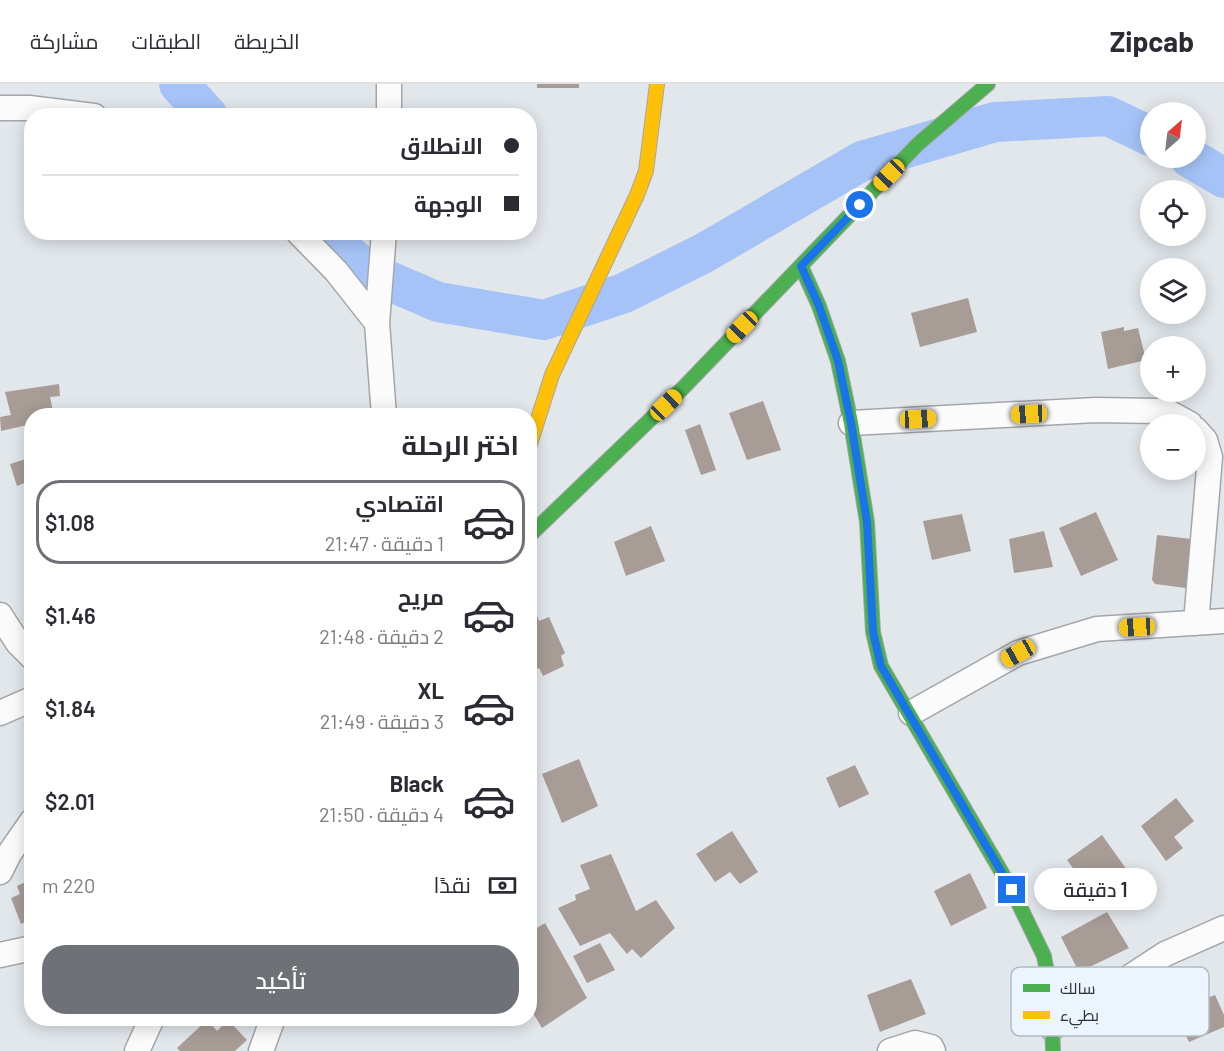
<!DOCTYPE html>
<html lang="ar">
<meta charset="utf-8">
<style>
:root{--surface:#fff;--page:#f7f7f7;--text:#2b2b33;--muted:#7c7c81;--line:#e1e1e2;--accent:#6e7175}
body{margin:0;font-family:Barlow,Cairo,sans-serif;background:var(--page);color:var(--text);direction:rtl;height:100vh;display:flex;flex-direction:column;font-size:22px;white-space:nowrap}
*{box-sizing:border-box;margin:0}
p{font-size:20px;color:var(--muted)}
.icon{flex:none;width:33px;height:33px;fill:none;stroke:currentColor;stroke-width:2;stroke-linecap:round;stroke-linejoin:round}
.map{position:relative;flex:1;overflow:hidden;direction:ltr}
.side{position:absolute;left:24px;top:324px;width:513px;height:618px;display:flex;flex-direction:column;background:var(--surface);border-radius:24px;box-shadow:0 3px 15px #0003;direction:rtl}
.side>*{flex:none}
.top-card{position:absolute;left:24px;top:24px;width:513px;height:132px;border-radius:24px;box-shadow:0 3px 15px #0003;direction:rtl;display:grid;align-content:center;height:132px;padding:0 18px;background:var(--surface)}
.needle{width:39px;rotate:28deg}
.controls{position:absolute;left:1140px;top:18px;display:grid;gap:12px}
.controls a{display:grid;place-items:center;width:66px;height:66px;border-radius:50%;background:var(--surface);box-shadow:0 3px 15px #0003;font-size:30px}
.end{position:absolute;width:27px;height:27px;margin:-14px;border:8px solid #1a73e8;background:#fff;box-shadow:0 0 0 3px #fff}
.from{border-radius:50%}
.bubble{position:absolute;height:42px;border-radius:21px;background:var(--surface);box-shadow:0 3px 15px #0003;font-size:20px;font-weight:600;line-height:42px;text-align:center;direction:rtl}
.car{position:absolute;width:18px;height:36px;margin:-18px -9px;border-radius:8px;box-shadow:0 0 4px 2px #0007;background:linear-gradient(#f5c518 24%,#345 0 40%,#f5c518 0 76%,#345 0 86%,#f5c518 0)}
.top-card b{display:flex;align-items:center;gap:21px;height:57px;font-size:22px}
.top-card b+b{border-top:2px solid var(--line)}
.top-card i{width:15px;height:15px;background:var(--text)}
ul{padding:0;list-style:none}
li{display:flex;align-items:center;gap:18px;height:84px;margin:0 12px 9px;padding:0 6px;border:3px solid transparent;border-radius:24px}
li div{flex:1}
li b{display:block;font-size:22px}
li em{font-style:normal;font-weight:600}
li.selected{border-color:var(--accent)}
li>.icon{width:54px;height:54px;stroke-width:1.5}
h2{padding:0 18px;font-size:27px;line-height:72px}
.pay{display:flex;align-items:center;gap:15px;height:66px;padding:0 18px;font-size:22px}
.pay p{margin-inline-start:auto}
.primary-button{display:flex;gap:12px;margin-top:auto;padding:12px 18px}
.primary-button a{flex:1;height:69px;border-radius:24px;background:var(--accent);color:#fff;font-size:24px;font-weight:600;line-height:69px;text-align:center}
header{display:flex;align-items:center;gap:36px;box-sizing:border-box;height:84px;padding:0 30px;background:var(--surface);border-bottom:2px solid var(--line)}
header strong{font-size:28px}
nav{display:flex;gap:33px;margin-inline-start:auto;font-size:21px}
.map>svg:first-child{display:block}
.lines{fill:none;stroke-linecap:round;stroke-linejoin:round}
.river{stroke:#a6c3f8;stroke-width:40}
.building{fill:#a89c97}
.street-casing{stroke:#a3a6a9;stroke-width:27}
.fast-casing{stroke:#a3a6a9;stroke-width:16}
.slow-casing{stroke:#a3a6a9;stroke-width:16}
.street{stroke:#fbfbfc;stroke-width:24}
.fast{stroke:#4caf50;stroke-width:14}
.slow{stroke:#ffc107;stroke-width:14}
.route{stroke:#1a73e8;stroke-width:8}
.key{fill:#ecf4fd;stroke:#b3bac1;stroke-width:1.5}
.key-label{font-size:16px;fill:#2f3235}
</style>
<header>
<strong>Zipcab</strong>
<nav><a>الخريطة</a><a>الطبقات</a><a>مشاركة</a></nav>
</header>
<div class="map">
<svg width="1224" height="967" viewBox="0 0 1224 967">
<rect width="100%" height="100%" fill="#e2e7ec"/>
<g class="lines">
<!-- river -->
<path class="river" d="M179,0L208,32
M1190,74L1224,94
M324,148L366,187L438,218L544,236L624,209L704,169L862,77L995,38L1108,32L1150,52"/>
</g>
<!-- building -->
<path class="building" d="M537,0H579V4H537Z
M968,214L977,248L920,263L911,229Z
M1124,243V247L1138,244L1146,276L1108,285L1101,248Z
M59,300L60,312L50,313L54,332H32V340L1,347L0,333L11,331L5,308Z
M763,317L781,366L747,376L729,329Z
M700,340L716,386L701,391L685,346Z
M32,373V410H31L27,398L17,402L10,380Z
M1096,428L1118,476L1081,492L1059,444Z
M962,430L971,467L932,476L923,437Z
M651,442L665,477L626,492L614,458Z
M1044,447L1053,483L1014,489L1009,455Z
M1157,451L1200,456L1192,500L1186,504L1155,500L1152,496Z
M530,526L536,529L539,537L549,533L565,569L561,572L564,582L543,592L539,584L530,588Z
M579,675L598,722L562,739L542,690Z
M855,681L869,710L839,724L826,694Z
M1176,714L1194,737L1174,753L1183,764L1166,777L1141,742Z
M732,747L758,788L740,800L730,788L715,798L696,770Z
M1102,751L1127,786L1091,809L1067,776Z
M611,770L636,827L656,816L675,844L641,874L632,865L627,870L610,849L580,862L558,824L576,816L575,811L590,805L580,781Z
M970,789L987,824L951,842L934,807Z
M32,795V835L21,840L11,814L20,810L17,802Z
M1107,828L1129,864L1079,888L1061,853Z
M545,839L587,914L542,944L530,924V848Z
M600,859L615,886L587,899L573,872Z
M911,895L926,930L880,948L867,911Z
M1215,911L1224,931V943L1189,958L1174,927Z
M207,936L217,947L228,936L247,956L235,967H180L177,964Z"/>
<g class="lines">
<defs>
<path id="street" d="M389,0V32
M0,24H29L94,32
M298,148L336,187L377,239
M384,332L377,239L384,148
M851,339L1096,326L1158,327L1170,329L1190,340
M1196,346L1205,356L1210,373L1196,539
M0,531L18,559L32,573
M0,629L32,615
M911,629L1018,569L1097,545L1224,537
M0,788L9,770L32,737
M0,871L32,864
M1052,944L1165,870L1224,844
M137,967L152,934
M261,967L273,934
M890,967L915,959L931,963L933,967"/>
<path id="fast" d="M801,182L819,222L838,277L851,339L867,438L873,548L881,582L1012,806L1044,872L1051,909L1053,967
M530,451L683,304L918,60L988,0"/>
<path id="slow" d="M530,360L552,291L637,111L646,87L657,0"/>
</defs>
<!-- street casing -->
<use href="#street" class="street-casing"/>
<!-- fast casing -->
<use href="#fast" class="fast-casing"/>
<!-- slow casing -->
<use href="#slow" class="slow-casing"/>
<!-- street -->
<use href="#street" class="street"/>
<!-- fast -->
<use href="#fast" class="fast"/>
<!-- slow -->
<use href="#slow" class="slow"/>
</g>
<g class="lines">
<!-- route -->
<path class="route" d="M860,121L801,182L819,222L838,277L851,339L867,438L873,548L881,582L1012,806"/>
</g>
<!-- legend -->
<rect x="1011" y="883" width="198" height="69" rx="9" class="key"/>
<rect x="1023" y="900" width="27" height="8" fill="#4caf50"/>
<rect x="1023" y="927" width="27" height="8" fill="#ffc107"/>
<g class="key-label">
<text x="1060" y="910">سالك</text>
<text x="1060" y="937">بطيء</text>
</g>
</svg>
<div class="controls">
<a><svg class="needle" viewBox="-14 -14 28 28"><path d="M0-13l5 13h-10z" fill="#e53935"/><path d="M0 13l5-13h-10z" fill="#7c7c81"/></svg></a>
<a><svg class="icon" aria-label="locate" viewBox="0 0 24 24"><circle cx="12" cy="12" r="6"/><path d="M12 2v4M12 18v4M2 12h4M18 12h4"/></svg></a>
<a><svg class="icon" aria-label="layers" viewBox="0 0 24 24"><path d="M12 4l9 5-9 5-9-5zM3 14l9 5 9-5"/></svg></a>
<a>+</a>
<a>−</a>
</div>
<i class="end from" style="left:860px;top:121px"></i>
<i class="end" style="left:1012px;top:806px"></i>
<div class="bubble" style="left:1034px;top:784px;width:123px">1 دقيقة</div>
<i class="car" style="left:889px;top:91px;rotate:224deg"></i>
<i class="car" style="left:742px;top:243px;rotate:224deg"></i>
<i class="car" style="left:666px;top:321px;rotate:46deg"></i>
<i class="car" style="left:1029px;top:330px;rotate:267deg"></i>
<i class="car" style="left:918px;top:335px;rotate:87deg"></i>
<i class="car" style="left:1137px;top:543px;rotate:267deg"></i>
<i class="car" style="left:1018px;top:569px;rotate:241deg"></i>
<div class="top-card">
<b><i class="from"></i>الانطلاق</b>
<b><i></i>الوجهة</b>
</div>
<section class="side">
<h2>اختر الرحلة</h2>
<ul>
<li class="selected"><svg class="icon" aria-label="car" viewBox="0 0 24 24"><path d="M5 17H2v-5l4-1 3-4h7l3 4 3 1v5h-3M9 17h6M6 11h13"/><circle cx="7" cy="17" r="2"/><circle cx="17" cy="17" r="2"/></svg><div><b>اقتصادي</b><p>1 دقيقة · 21:47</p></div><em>$1.08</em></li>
<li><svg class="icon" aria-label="car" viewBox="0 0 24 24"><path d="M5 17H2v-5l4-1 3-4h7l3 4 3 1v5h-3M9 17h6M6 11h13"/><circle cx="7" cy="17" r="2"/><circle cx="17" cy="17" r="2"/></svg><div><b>مريح</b><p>2 دقيقة · 21:48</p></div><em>$1.46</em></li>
<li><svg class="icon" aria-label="car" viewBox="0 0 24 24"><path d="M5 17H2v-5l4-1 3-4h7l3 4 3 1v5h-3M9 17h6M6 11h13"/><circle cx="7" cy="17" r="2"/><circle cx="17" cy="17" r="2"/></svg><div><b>XL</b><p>3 دقيقة · 21:49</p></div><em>$1.84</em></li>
<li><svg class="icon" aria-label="car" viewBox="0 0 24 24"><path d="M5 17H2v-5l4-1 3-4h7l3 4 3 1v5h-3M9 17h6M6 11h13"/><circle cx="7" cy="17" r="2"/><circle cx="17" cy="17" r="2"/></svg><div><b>Black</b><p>4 دقيقة · 21:50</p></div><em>$2.01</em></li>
</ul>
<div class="pay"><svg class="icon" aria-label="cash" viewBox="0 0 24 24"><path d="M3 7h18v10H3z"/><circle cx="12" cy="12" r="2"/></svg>نقدًا<p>220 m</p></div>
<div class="primary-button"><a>تأكيد</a></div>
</section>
</div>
